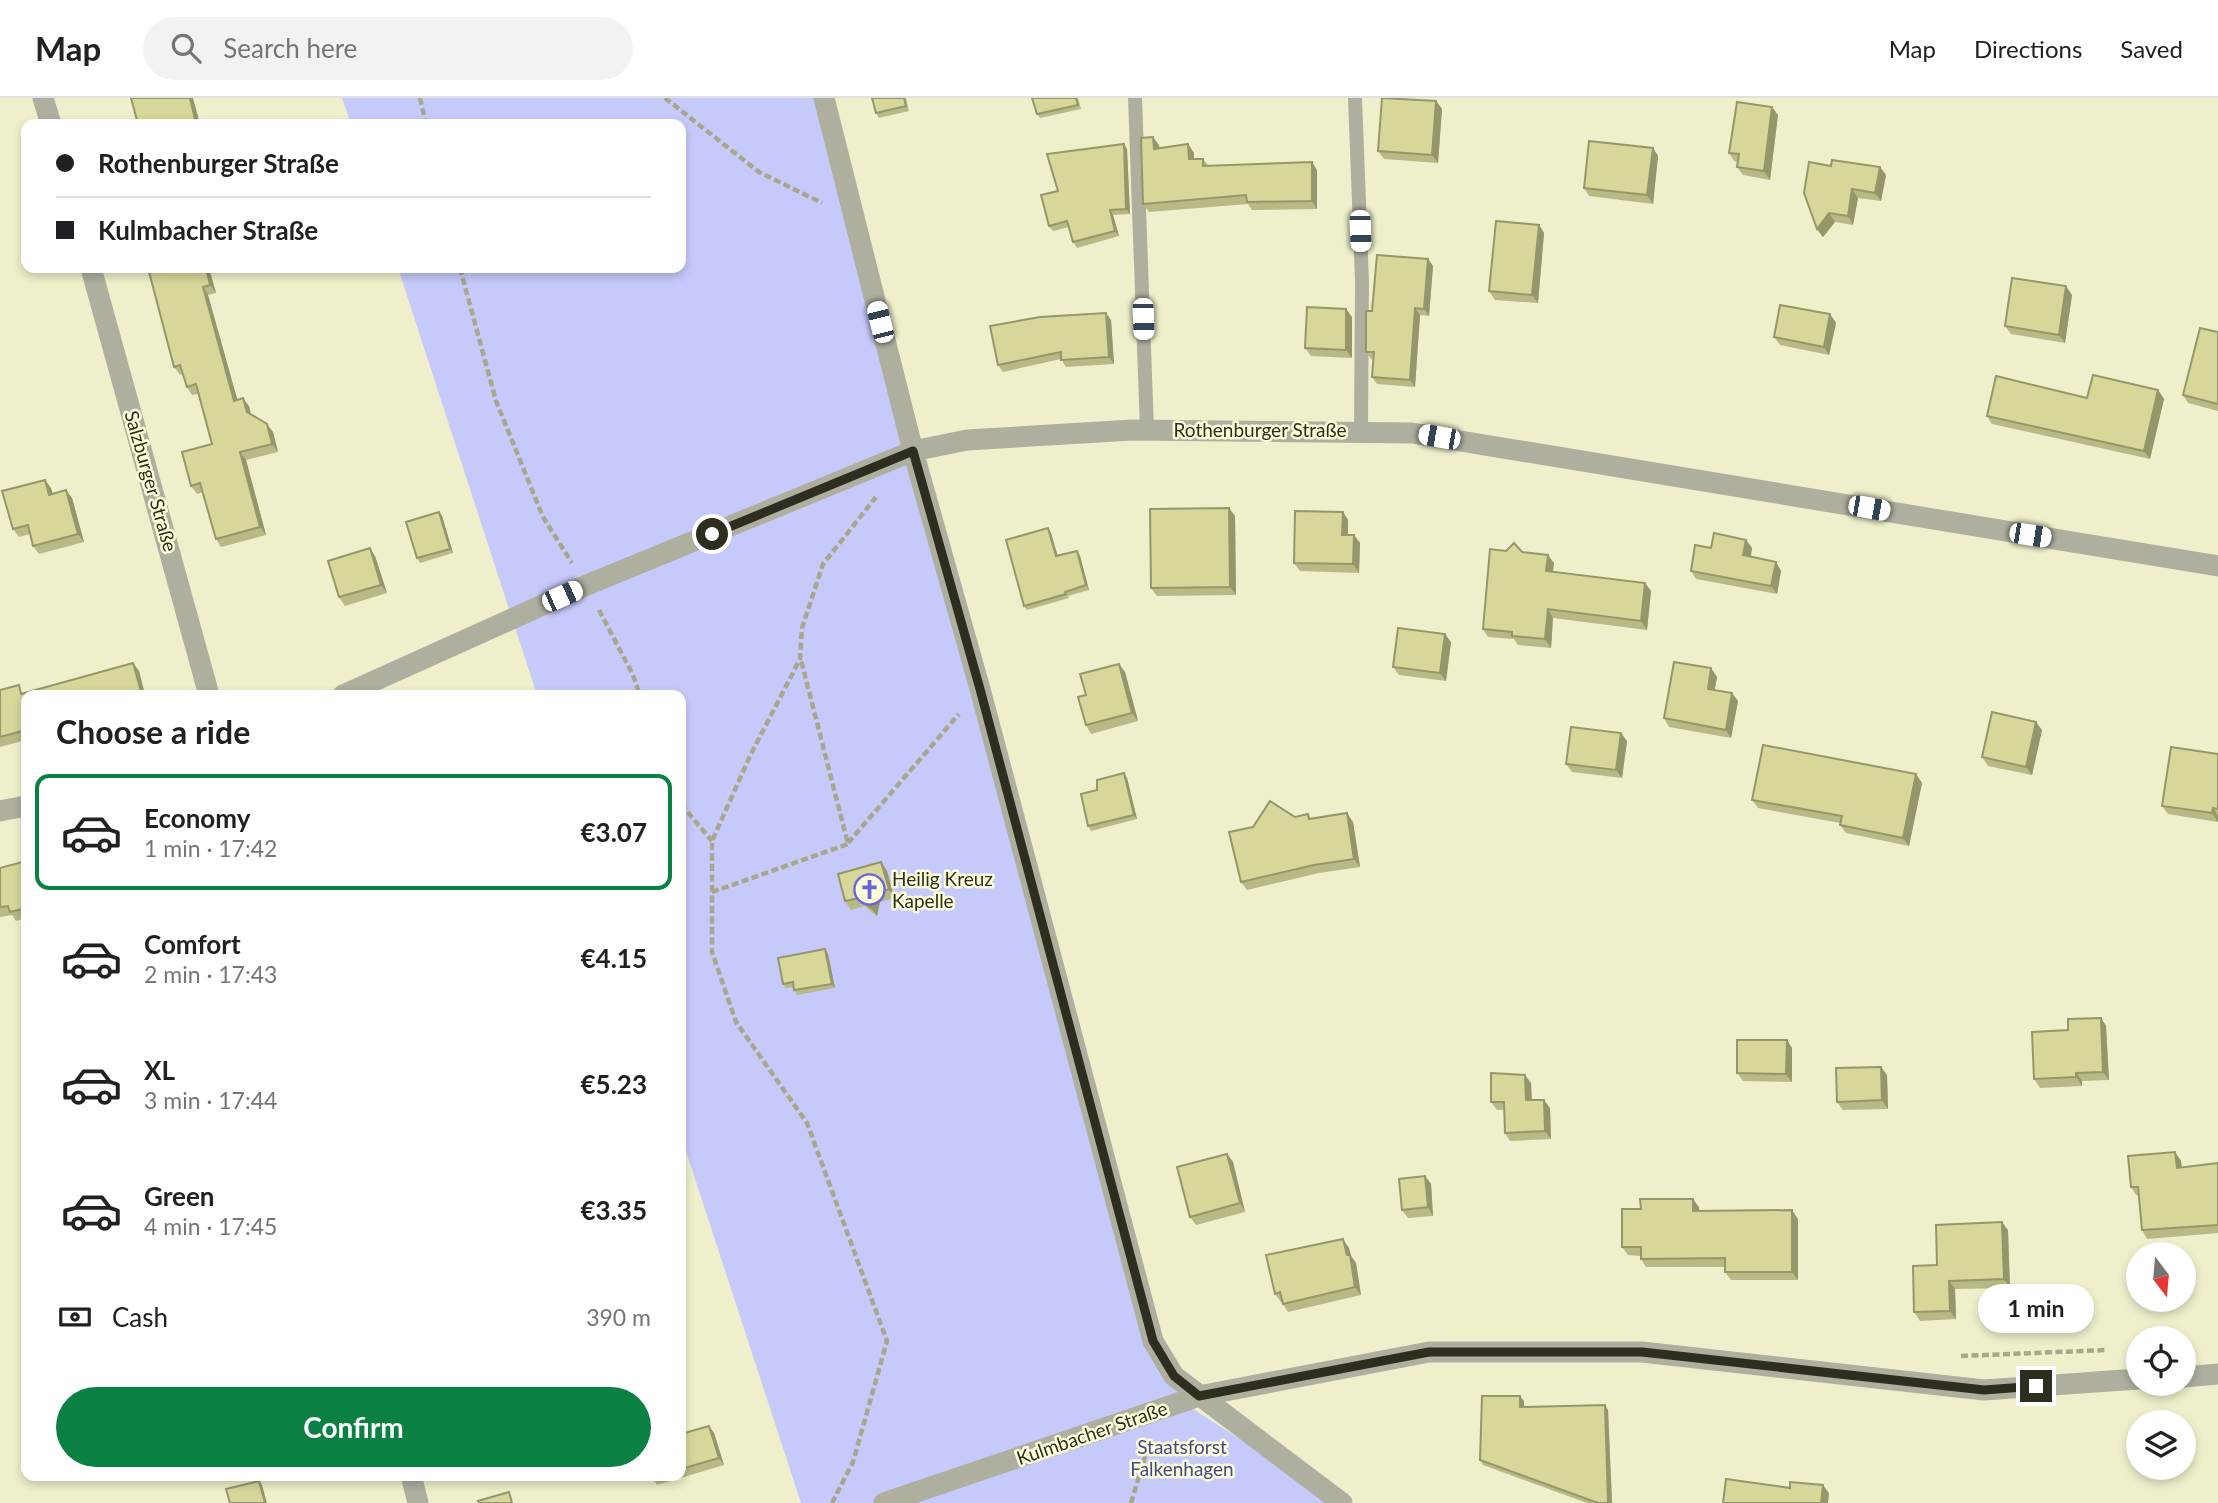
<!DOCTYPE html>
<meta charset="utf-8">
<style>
:root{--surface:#fff;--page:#f2f2f2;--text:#202124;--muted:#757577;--line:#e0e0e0;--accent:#0b8043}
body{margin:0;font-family:Lato,sans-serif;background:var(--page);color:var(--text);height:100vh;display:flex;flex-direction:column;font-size:26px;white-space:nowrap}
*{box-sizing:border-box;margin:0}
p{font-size:23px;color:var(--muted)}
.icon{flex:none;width:38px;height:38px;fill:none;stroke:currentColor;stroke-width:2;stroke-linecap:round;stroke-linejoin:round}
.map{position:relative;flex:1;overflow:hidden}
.panel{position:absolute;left:21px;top:592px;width:665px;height:791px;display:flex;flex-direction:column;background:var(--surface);border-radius:14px;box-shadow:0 4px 10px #0003}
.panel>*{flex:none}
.top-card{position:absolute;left:21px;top:21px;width:665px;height:154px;border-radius:14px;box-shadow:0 4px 10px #0003;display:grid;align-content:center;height:154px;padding:0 35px;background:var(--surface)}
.needle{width:46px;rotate:164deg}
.fabs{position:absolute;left:2126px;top:1144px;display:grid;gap:14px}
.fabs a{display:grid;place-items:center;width:70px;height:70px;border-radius:50%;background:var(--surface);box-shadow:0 4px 10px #0003;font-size:35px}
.end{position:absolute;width:32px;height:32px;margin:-16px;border:9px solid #2e2e20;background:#fff;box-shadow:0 0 0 4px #fff}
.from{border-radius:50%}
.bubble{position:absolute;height:49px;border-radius:24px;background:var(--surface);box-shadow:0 4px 10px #0003;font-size:23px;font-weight:700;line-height:49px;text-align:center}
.car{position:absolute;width:21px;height:42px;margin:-21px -10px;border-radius:9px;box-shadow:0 0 5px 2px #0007;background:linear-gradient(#fff 24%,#345 0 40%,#fff 0 76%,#345 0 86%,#fff 0)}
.top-card b{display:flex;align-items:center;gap:24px;height:66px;font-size:26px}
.top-card b+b{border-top:2px solid var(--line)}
.top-card i{width:18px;height:18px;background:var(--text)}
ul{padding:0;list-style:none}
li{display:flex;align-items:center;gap:21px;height:116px;margin:0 14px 10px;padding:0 21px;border:4px solid transparent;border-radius:14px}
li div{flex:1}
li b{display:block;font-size:26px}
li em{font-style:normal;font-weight:700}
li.on{border-color:var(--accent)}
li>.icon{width:63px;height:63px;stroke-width:1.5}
h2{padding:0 35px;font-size:32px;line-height:84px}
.pay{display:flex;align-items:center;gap:18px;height:77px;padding:0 35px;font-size:26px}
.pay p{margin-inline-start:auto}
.action{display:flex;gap:14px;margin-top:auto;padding:14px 35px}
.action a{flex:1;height:80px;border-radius:42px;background:var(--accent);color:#fff;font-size:28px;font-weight:700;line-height:80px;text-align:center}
header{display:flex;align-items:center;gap:42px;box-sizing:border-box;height:98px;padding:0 35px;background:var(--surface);border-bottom:2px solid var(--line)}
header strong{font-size:33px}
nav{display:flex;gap:38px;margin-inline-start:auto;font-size:24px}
.search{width:490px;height:63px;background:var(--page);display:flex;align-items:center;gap:18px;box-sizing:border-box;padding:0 24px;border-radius:38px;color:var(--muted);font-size:26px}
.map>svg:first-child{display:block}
.green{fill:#c6cafb}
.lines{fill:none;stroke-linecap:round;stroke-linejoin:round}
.path{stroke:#a6a78b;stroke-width:4.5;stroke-dasharray:7 3.5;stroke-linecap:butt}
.lane{stroke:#afafa0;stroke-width:14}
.street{stroke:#afafa0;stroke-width:21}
.wall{fill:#b8b984}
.shaded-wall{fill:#96966b}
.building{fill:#d6d799;stroke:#96966b;stroke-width:2}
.route{stroke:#2e2e20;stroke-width:9}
.labels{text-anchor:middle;stroke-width:5;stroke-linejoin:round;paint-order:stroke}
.street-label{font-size:19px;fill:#2e2e20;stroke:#fcfed8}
.poi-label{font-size:19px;fill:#2e2e20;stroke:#fcfed8;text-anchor:start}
.park-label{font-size:19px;fill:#47478a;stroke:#fcfed8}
</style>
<header>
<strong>Map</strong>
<div class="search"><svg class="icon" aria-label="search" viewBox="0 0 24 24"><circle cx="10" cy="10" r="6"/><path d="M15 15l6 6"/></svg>Search here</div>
<nav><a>Map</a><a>Directions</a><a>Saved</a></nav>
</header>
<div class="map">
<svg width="2218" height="1405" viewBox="0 0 2218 1405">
<rect width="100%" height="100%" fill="#eff0cb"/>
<!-- green -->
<path class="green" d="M342,0H831L1150,1242L1190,1309L1339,1405H801L681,1038V597H537L398,170H681V26H351Z"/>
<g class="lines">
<!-- path -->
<path class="path" d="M420,0L426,26
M665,0L759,74L822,105
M460,170L496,303L543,419L572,465
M599,512L633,577L640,597
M681,706L712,743
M848,745L959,616
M712,794L848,746L801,562
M1961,1258L2107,1252
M832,1405L853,1364L887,1243L807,1025L736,924L712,854V743L750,658L800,561L802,530L823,466L876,399
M1131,1405L1149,1345"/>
<!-- lane -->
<path class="lane" d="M1135,0L1147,332
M1355,0L1362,183L1361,333"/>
<!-- street -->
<path class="street" d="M43,0L51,26
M824,0L913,353L980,591L1153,1243L1174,1278L1342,1405
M91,170L209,597
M343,597L587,487L913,353L967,342L1132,332L1412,335L2218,468
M0,713L26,708
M2184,1279L2218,1276
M411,1377L418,1405
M884,1405L1199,1298L1429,1254H1642L1984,1292L2138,1281"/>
</g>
<!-- wall -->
<path class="wall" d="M872,0H906L909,13L879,20L876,15Z
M1032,0H1078L1081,11L1040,20L1037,16Z
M1436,3L1442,11L1438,65L1384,61L1378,53Z
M1778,17L1770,82L1743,77L1737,69L1738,64L1734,63L1729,55Z
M1124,46L1127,51L1130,116L1113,117L1119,138L1077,150L1073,144L1069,129L1053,133L1049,128L1058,93Z
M1188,46L1194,55V61H1203L1208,67L1317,72V111L1252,112L1248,106L1149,114L1143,106L1159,47V50Z
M1653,50L1658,58L1653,106L1589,98L1584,90Z
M1831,68L1880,69L1886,77L1881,103L1858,100L1853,127L1835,124L1823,139L1817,131Z
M1539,127L1544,135L1538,205L1495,202L1489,193Z
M1428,161L1433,168L1429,218L1420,217L1415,289L1377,286L1372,279L1374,261H1371L1366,254L1372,213Z
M145,170H209L216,195L208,197L237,302L249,308L251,316L273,334L278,354L246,362L266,437L221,449L216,441L203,394L197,396L191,388L212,346L198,296L192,297L187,289L183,276L180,277L174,269L149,174Z
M2072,197L2065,245L2011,236L2005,228Z
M1346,211L1352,219V260L1311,258L1305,250Z
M1830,216L1836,225L1829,257L1780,247L1774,239Z
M1111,222L1114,266L1066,269L1061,261L1003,274L998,267Z
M2218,234V313L2188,305L2183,297Z
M2158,292L2164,301L2150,361L1992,326L1987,318L2087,300Z
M51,390L53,396L72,400L84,444L39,456L33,448L30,436L19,439L13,431Z
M439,414L442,418L453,455L420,465L417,460Z
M1343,414L1348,422V437H1354L1360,445L1359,475L1300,473L1294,465Z
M1235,418L1236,497L1157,498L1151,490Z
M1051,435L1057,458L1077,453L1080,458L1089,492L1068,498L1069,500L1027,512L1024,508Z
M1746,442L1752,450L1751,459L1776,464L1781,473L1777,496L1696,481L1691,473L1711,450Z
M375,458L387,495L345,508L339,499Z
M1554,465L1553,473L1645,485L1651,493L1647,532L1553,520L1551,550L1518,547L1514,541L1488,539L1483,531Z
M1451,544L1446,583L1399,577L1393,569Z
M133,565L139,573L145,597H26V642L0,649V592L24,595Z
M1711,570L1717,579L1715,592L1738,603L1731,640L1669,629L1664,620Z
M1125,574L1138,623L1091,636L1086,627V597Z
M2042,632L2032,677L1988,668L1982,659Z
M1627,643L1622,680L1572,674L1566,666Z
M2218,656V724L2168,716L2162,708Z
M1124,675L1127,680L1137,721L1091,733L1088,728L1097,692Z
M1916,676L1922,685L1909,748L1846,735L1840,727V725L1758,710L1752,702Z
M1308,716L1311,721L1353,724L1360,769L1319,775L1247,792L1241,784L1295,719Z
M26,763V820L16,823L12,817L0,819V770Z
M881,764L887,773L894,800L880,804L877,818L864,808L851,812L845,803Z
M825,851L828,856L835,890L797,897L794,892V889L786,890L783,886Z
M2101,920L2106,928L2109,982L2082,983V988L2040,990L2034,981L2068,932Z
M1792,950V984L1743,983L1737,975Z
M1887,977L1888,1011L1843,1012L1837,1004Z
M1531,985L1532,1002L1550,1010L1551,1041L1510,1043L1505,1035L1504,1012H1497L1491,1004Z
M2175,1054L2181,1063L2182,1070L2218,1065V1135L2147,1141L2142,1132L2139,1097H2136L2131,1089Z
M1227,1056L1233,1064L1245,1114L1196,1127L1190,1119Z
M1425,1078L1431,1086L1433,1118L1408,1120L1402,1112Z
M1699,1109V1113L1798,1121V1182H1731L1725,1174V1169H1646L1641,1161V1158L1628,1157L1622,1149L1641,1111Z
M2008,1132L2010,1190L1955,1191L1956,1221L1920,1223L1914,1214L1937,1167Z
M1349,1150L1351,1158L1356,1165L1361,1197L1288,1214L1282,1204H1281L1275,1196Z
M1524,1303V1309L1608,1312L1612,1405H1587L1483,1367L1480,1362Z
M714,1335L724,1367L657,1387L651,1377H681V1336Z"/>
<!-- shaded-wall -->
<path class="shaded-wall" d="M190,0H193L200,26H196Z
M1436,3L1442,11L1438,65L1432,57Z
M1772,9L1778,17L1770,82L1764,73Z
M1153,39L1159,47L1160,59L1154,51Z
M1124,46L1127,51L1130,116L1126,111Z
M1188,46L1194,55V69L1189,61Z
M1653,50L1658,58L1653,106L1647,97Z
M1312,64L1317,72V111L1312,103Z
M1880,69L1886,77L1881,103L1875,95Z
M1852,91L1858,100L1853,127L1848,118Z
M1110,112L1113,117L1119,138L1115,133Z
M1829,115L1835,124L1823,139L1817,131Z
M1539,127L1544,135L1538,205L1532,197Z
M1428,161L1433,168L1429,218L1424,211Z
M206,170H209L216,195L210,187Z
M2066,188L2072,197L2065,245L2059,237Z
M203,189L208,197L240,311L234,303Z
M1415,210L1420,217L1415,289L1410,282Z
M1346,211L1352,219V260L1346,252Z
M1106,215L1111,222L1114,266L1109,259Z
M1830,216L1836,225L1829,257L1824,249Z
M2158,292L2164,301L2150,361L2144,353Z
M243,300L249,308L252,322L247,314Z
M267,326L273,334L278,354L272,346Z
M240,354L246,362L266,437L260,429Z
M45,382L51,390L55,405L49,397Z
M66,392L72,400L84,444L78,436Z
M1229,410L1235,418L1236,497L1230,489Z
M439,414L442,418L453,455L450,451Z
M1343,414L1348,422V445L1342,437Z
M1048,430L1051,435L1059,462L1056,458Z
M1354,437L1360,445L1359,475L1353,466Z
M1746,442L1752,450L1749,466L1743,457Z
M370,450L375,458L387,495L381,487Z
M1077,453L1080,458L1089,492L1086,487Z
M1548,457L1554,465L1552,481L1546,473Z
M1776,464L1781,473L1777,496L1771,488Z
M1645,485L1651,493L1647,532L1641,523Z
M1548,511L1553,520L1551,550L1545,541Z
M1445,536L1451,544L1446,583L1440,575Z
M133,565L139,573L145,597H142Z
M1119,566L1125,574L1138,623L1132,615Z
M1711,570L1717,579L1713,599L1708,591Z
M1732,595L1738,603L1731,640L1726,632Z
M2036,624L2042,632L2032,677L2026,669Z
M1621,635L1627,643L1622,680L1616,672Z
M1124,675L1127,680L1137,721L1134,717Z
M1916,676L1922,685L1909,748L1903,740Z
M2213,710L2218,718V724L2212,715Z
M1347,715L1353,724L1360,769L1354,761Z
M881,764L887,773L894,800L889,791Z
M874,796L880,804L877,818L871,810Z
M825,851L828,856L835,890L832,886Z
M2101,920L2106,928L2109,982L2103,974Z
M1787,942L1792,950V984L1786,976Z
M1881,969L1887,977L1888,1011L1882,1002Z
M2076,975L2082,983V988L2076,979Z
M1525,977L1531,985L1532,1011L1526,1002Z
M1544,1002L1550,1010L1551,1041L1545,1033Z
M2175,1054L2181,1063L2182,1079L2177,1070Z
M1227,1056L1233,1064L1245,1114L1240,1105Z
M1425,1078L1431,1086L1433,1118L1428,1109Z
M1693,1101L1699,1109V1121L1693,1113Z
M1792,1112L1798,1121V1182L1792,1174Z
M2002,1124L2008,1132L2010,1190L2004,1181Z
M1343,1141L1349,1150L1351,1158L1356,1165L1361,1197L1355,1189Z
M1949,1183L1955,1191L1956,1221L1950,1213Z
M1520,1298L1524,1303V1315L1520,1309Z
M1605,1307L1608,1312L1612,1405H1608Z
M709,1328L714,1335L724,1367L719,1360Z
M259,1383L262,1387L267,1405H265Z
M1823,1387L1829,1395L1828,1405H1821Z"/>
<!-- building -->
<path class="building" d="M131,0H190L196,26H138Z
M872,0H904L906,8L876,15Z
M1032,0H1076L1078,7L1037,16Z
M1382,0L1436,3L1432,57L1378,53Z
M1737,4L1772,9L1764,73L1737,69L1739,56L1729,55Z
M1153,39L1154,51L1188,46L1189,61H1203V68L1312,64V103L1247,104L1246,97L1143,106L1141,40Z
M1589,43L1653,50L1647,97L1584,90Z
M1124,46L1126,111L1110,112L1115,133L1073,144L1067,123L1049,128L1041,97L1058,93L1047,56Z
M1832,62L1880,69L1875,95L1852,91L1848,118L1829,115L1817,131L1804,95L1809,64L1831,68Z
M1496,123L1539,127L1532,197L1489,193Z
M1377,157L1428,161L1424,211L1415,210L1410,282L1372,279L1374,254H1366V213H1372Z
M148,170H206L210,187L203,189L234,303L243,300L247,314L267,326L272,346L240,354L260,429L216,441L200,385L191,388L182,354L212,346L196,286L187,289L180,267L174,269Z
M2012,180L2066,188L2059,237L2005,228Z
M1780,207L1830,216L1824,249L1774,239Z
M1307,209L1346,211V252L1305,250Z
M1106,215L1109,259L1061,262V254L998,267L990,228L1040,219Z
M2200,230L2218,234V306L2183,297Z
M2093,277L2158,292L2144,353L1987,318L1996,278L2087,300Z
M45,382L49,397L66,392L78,436L33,448L28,427L13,431L2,393Z
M1229,410L1230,489L1151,490L1150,411Z
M1295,413L1343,414L1342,437H1354L1353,466L1294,465Z
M439,414L450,451L417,460L406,424Z
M1048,430L1056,458L1077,453L1086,487L1065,494L1066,496L1024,508L1006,442Z
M1714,435L1746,442L1743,457L1776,464L1771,488L1691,473L1695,447L1711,450Z
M1514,445L1522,454L1548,457L1546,473L1645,485L1641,523L1548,511L1545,541L1512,538V534L1483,531L1490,451L1506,453Z
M370,450L381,487L339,499L328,463Z
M1398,530L1445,536L1440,575L1393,569Z
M1674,564L1711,570L1708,591L1732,595L1726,632L1664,620Z
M133,565L142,597H26V632L0,639V592L19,587L21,596Z
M1119,566L1132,615L1086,627L1078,599L1086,597L1080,576Z
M1992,614L2036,624L2026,669L1982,659Z
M1571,629L1621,635L1616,672L1566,666Z
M1763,647L1916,676L1903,740L1840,727L1842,718L1752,702Z
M2171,649L2218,656V711L2213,710L2212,715L2162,708Z
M1124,675L1134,717L1088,728L1081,696L1097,692V682Z
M1270,703L1295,719L1308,716L1309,721L1347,715L1354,761L1314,767L1241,784L1229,734L1253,729Z
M26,763V810L10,814L8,808L0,809V770Z
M881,764L889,791L874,796L871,810L859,800L845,803L838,776Z
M825,851L832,886L794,892L793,884L783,886L778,860Z
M2101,920L2103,974L2076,975V979L2034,981L2032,934L2068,932V921Z
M1737,942H1787L1786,976L1737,975Z
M1881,969L1882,1002L1837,1004L1836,970Z
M1491,975L1525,977L1526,1002H1544L1545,1033L1505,1035L1504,1004H1491Z
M2175,1054L2177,1070L2218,1065V1127L2142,1132L2138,1089H2131L2128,1058Z
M1227,1056L1240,1105L1190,1119L1177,1069Z
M1425,1078L1428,1109L1402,1112L1399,1081Z
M1640,1101H1693V1113L1792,1112V1174H1725V1160L1641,1161V1149H1622V1111H1641Z
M2002,1124L2004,1181L1949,1183L1950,1213L1914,1214L1913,1168L1937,1167L1936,1127Z
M1343,1141L1347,1157H1350L1355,1189L1283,1206L1280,1194L1275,1196L1266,1157Z
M1482,1298H1520V1309L1605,1307L1608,1405H1598L1480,1362Z
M709,1328L719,1360L681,1371V1336Z
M1726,1381L1790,1390V1384L1823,1387L1821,1405H1723Z
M259,1383L265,1405H230L226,1391Z
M509,1394L512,1405H479L478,1403Z"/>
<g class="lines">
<!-- route -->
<path class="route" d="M712,436L913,353L980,591L1153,1243L1174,1278L1199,1298L1429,1254H1642L1984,1292L2036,1288"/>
</g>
<!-- icons -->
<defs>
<symbol id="church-ring" viewBox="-11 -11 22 22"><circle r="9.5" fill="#fcfed8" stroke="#6a64dd" stroke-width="1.5"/><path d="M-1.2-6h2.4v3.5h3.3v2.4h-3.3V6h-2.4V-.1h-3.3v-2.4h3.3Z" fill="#6a64dd"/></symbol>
</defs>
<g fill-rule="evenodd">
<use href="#church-ring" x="852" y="774" width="35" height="35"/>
</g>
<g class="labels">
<!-- street labels -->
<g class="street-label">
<text x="1260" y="339">Rothenburger Straße</text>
<text transform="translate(151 383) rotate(74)" y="7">Salzburger Straße</text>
<text transform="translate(1092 1335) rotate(-19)" y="7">Kulmbacher Straße</text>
</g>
<!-- poi labels -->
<g class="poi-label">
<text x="892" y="788">Heilig Kreuz<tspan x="892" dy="22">Kapelle</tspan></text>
</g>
<!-- park labels -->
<g class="park-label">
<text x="1182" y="1356">Staatsforst<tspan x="1182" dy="22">Falkenhagen</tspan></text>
</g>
</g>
</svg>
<div class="fabs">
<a><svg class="needle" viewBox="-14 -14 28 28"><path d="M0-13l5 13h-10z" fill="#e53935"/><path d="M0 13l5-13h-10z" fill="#757577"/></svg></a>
<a><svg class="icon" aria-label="locate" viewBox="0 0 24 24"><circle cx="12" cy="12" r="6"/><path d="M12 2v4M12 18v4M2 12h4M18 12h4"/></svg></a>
<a><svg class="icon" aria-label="layers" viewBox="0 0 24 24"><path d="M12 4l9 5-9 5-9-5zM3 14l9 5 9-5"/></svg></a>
</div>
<i class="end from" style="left:712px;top:436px"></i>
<i class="end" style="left:2036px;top:1288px"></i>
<div class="bubble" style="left:1978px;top:1186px;width:116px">1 min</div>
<i class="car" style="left:1360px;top:133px;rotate:178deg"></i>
<i class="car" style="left:1143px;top:221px;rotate:178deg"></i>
<i class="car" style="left:880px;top:224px;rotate:346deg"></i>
<i class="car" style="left:1439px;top:339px;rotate:280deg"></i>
<i class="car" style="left:1869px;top:410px;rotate:100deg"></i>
<i class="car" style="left:2030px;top:437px;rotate:99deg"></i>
<i class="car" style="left:562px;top:498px;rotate:66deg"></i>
<div class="top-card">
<b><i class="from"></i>Rothenburger Straße</b>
<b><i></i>Kulmbacher Straße</b>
</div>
<section class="panel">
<h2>Choose a ride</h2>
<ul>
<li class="on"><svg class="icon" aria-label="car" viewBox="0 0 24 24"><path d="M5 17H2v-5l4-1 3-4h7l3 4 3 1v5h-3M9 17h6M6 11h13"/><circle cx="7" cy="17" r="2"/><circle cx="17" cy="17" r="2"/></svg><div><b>Economy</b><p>1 min · 17:42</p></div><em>€3.07</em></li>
<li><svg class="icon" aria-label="car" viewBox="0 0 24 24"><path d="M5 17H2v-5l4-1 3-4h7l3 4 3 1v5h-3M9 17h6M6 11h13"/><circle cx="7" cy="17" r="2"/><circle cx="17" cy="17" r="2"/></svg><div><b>Comfort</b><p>2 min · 17:43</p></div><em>€4.15</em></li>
<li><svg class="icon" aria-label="car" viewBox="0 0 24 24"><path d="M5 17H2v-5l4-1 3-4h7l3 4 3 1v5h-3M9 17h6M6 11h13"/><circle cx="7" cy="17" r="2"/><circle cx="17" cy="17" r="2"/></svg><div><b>XL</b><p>3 min · 17:44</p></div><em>€5.23</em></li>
<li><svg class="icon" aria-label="car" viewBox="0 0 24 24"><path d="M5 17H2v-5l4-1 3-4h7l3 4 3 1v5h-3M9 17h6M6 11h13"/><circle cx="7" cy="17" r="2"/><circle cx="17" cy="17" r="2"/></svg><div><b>Green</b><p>4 min · 17:45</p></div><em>€3.35</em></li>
</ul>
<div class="pay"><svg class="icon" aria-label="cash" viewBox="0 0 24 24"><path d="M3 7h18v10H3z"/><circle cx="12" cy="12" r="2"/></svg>Cash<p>390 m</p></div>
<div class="action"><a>Confirm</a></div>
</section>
</div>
